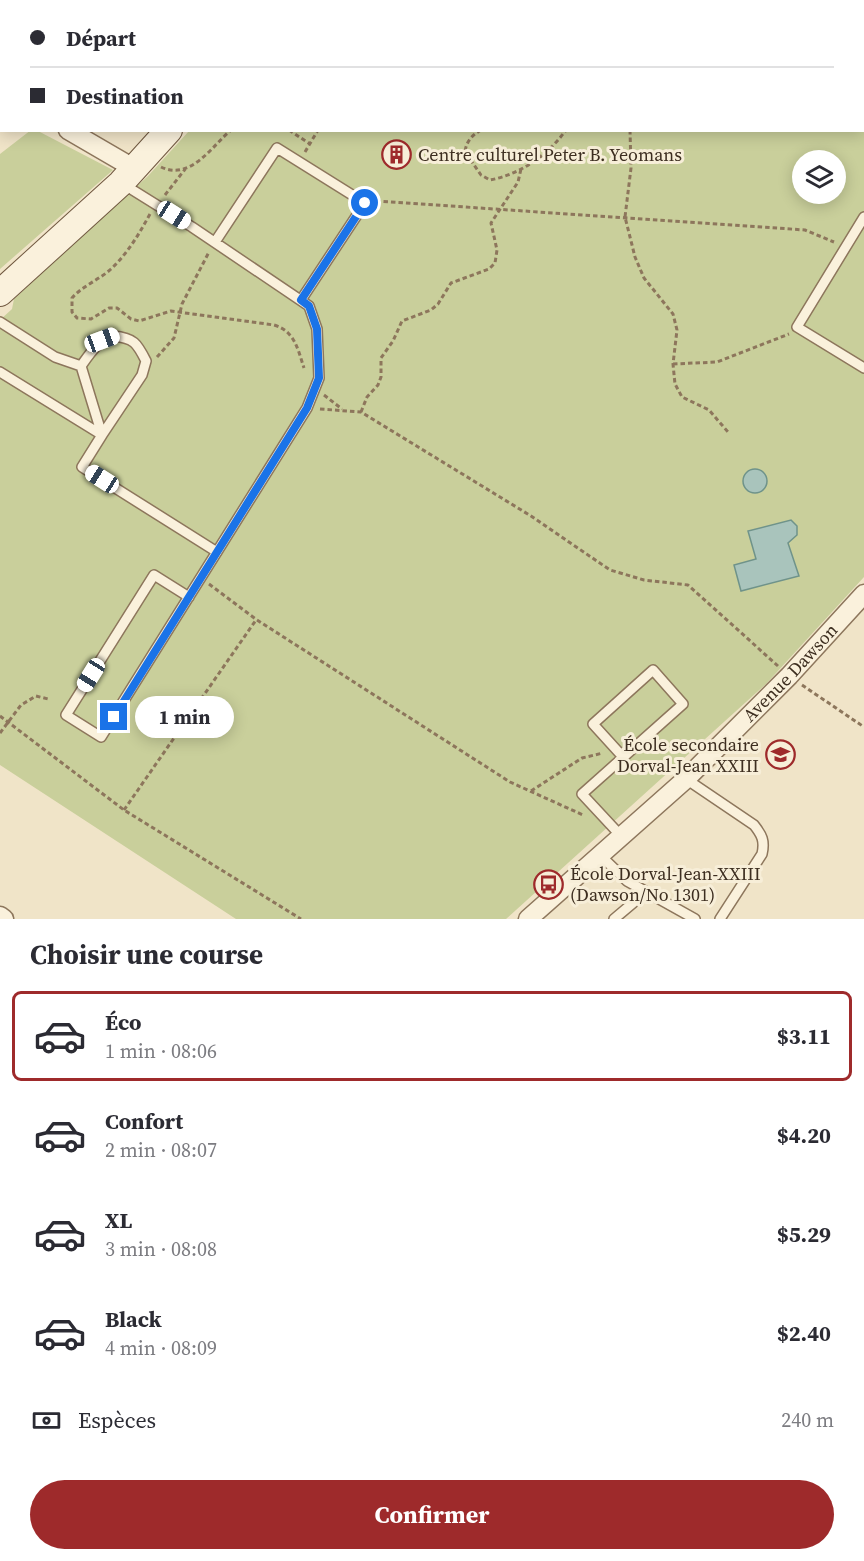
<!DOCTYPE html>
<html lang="fr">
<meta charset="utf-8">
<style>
:root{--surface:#fff;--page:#f7f7f7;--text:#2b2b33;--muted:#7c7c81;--line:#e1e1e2;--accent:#9e2a2b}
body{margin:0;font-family:"Source Serif 4",serif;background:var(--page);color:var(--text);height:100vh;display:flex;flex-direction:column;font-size:22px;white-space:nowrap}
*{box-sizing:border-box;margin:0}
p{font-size:20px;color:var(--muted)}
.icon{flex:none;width:33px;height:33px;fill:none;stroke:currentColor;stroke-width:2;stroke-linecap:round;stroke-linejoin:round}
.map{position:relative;height:919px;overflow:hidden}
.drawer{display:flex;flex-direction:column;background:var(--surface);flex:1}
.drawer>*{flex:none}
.banner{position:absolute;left:0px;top:0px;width:864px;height:132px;box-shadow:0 3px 15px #0003;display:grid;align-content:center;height:132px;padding:0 30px;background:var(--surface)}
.buttons{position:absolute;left:792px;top:150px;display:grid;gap:12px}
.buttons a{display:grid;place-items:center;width:54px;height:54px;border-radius:50%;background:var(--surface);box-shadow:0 3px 15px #0003;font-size:30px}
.end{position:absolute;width:27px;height:27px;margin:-14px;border:8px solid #1a73e8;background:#fff;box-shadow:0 0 0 3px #fff}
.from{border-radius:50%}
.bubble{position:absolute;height:42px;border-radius:21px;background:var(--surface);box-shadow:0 3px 15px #0003;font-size:20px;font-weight:700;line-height:42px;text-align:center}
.car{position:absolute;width:18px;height:36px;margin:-18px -9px;border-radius:8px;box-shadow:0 0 4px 2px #0007;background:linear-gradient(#fff 24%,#345 0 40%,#fff 0 76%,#345 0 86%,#fff 0)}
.banner b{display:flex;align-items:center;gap:21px;height:57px;font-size:22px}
.banner b+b{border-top:2px solid var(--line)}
.banner i{width:15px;height:15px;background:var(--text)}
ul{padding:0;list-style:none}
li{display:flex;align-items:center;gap:18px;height:90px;margin:0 12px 9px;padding:0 18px;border:3px solid transparent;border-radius:9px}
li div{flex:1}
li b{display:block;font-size:22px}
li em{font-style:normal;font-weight:700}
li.selected{border-color:var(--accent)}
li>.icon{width:54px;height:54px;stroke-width:1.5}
h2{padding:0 30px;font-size:27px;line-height:72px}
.pay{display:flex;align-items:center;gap:15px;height:66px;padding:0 30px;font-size:22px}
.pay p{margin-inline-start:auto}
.cta{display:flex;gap:12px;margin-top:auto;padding:12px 30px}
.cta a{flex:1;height:69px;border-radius:36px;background:var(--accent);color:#fff;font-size:24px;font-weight:700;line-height:69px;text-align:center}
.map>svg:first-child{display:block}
.green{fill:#c9cf9b;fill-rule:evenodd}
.water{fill:#a9c4bc;stroke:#6f938a;stroke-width:1.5}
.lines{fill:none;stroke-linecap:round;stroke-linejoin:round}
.lane-casing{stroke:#8d765c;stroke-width:12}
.street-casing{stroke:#8d765c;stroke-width:21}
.secondary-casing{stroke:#6f573f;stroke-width:28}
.path{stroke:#8d765c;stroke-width:3;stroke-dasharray:4.5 3;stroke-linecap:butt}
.lane{stroke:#faf1dc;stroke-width:9}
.street{stroke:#faf1dc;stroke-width:18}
.secondary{stroke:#faf1dc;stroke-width:26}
.route{stroke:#1a73e8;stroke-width:8}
.labels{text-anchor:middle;stroke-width:6;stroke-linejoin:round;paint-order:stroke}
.poi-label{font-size:18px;fill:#3d2e20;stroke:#f7eed8;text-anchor:start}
.street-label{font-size:18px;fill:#3d2e20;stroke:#f7eed8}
</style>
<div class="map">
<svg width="864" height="919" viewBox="0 0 864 919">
<rect width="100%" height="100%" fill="#f0e4c8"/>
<!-- green -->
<path class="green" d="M284,0H864V577L766,684L506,919H236L0,765V320L12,309L14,299L148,176L189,131L862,130V2L283,1ZM802,160H836V194H802Z
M31,130L38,131L113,170L0,269V154Z"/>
<!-- water -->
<path class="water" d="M743 481a12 12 0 1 1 24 0a12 12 0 1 1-24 0Z
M791,520L797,526V535L788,543L799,576L741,591L734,565L756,559L748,531Z"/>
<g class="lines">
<defs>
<path id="lane" d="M123,184L192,227L309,306L317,329L319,378L307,408L101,737L66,715L154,575L189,597
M864,217L797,327L864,368
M215,242L277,148L365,203L301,300
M0,322L55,357L81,366
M113,336C134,338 137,343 146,361L142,375L102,435L81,366C91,352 97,342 113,336Z
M0,372L102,435L82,467L217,552
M686,779L754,825C762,835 765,841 762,854L720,919
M622,837L582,794L683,704L653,670L593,724L623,757
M601,856L627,881L695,919
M614,919L646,892"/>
<g id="street">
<path d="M137,0L139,2"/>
<path d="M0,91L2,92"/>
<path d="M68,130L135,169"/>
<path d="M0,916L4,919"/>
<path id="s1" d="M528,919L686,779L789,676L864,594"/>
</g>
<path id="secondary" d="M265,2L266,0
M0,293L121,183L169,130"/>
</defs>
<!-- lane casing -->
<use href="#lane" class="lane-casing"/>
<!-- street casing -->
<use href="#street" class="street-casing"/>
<!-- secondary casing -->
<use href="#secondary" class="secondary-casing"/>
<!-- path -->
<path class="path" d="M303,0L305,2
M432,0L433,2
M341,2V0
M545,2L547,0
M605,2V0
M289,130L310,144
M481,130C472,135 466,142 465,152L481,175L490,180C521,174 548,155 566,130
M630,130L631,168L625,217L635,257L644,278L673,314L677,330L673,364L675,384L682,397L709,410L728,432
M305,152L318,130
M161,167C191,181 212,146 231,130
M165,195L186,168
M376,201L805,230L834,242
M150,214C139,234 128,253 111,269C99,280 82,286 72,298V312L77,318L91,319L109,308H117L131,319L139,321L171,311L274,325C295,331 298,350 304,368
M157,357L174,338L182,304L209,252
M673,364L717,362L789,334
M324,395L342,409
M320,409L361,412L531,516L610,570L644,580L688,585L778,666
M361,412L367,397L378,385L381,377V358L393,341L402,321L431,310L438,304L451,283L489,269L495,263L497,250L491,223L518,182L521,169
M209,584L257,620L510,782L583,815
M802,685L864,727
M0,716L124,810L301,919
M0,733L21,705L36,696L48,699
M531,791L582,758L603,753
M124,810L256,620"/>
<!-- lane -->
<use href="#lane" class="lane"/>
<!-- street -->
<use href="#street" class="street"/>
<!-- secondary -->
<use href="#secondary" class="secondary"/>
</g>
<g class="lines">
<!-- route -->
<path class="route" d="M114,717L307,408L319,378L317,329L309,306L301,300L365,203"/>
</g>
<!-- icons -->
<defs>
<symbol id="building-ring" viewBox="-11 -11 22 22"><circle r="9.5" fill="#f7eed8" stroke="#9e2a2b" stroke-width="1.5"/><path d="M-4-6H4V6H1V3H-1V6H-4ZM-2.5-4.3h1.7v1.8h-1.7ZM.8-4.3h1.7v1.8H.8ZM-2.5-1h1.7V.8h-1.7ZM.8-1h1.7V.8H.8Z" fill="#9e2a2b"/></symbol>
<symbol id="school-ring" viewBox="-11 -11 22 22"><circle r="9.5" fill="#f7eed8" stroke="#9e2a2b" stroke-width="1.5"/><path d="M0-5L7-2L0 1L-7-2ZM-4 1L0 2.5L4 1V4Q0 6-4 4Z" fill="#9e2a2b"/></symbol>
<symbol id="bus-ring" viewBox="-11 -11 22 22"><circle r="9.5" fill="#f7eed8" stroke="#9e2a2b" stroke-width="1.5"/><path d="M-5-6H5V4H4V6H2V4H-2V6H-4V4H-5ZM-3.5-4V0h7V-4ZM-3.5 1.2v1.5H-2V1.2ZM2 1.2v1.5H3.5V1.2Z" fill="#9e2a2b"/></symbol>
</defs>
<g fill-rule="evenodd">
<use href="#building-ring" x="380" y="138" width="33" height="33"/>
<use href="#school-ring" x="764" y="738" width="33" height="33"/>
<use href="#bus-ring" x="532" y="868" width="33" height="33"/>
</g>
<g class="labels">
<!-- poi labels -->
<g class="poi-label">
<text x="418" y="161">Centre culturel Peter B. Yeomans</text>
<text x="759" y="751" text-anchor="end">École secondaire<tspan x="759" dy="21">Dorval-Jean XXIII</tspan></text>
<text x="570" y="880">École Dorval-Jean-XXIII<tspan x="570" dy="21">(Dawson/No 1301)</tspan></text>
</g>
<!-- street labels -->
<g class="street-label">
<text dy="6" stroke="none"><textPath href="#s1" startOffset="360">Avenue Dawson</textPath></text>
</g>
</g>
</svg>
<div class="buttons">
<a><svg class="icon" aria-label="layers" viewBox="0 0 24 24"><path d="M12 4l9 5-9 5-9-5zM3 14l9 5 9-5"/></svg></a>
</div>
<i class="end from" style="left:365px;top:203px"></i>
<i class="end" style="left:114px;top:717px"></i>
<div class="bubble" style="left:135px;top:696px;width:99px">1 min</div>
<i class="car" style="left:174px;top:215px;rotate:122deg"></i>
<i class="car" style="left:102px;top:340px;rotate:70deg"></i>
<i class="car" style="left:102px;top:479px;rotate:302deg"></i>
<i class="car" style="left:91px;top:675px;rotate:212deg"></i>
<div class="banner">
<b><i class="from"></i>Départ</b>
<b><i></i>Destination</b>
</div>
</div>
<section class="drawer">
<h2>Choisir une course</h2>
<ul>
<li class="selected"><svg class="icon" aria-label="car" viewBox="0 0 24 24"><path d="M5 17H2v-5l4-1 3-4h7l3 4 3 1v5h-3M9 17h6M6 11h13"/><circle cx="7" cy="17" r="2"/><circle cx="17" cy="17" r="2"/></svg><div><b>Éco</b><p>1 min · 08:06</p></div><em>$3.11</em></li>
<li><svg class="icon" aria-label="car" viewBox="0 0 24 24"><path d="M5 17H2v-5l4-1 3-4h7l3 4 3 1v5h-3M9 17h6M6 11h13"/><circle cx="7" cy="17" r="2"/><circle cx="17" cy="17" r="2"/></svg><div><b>Confort</b><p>2 min · 08:07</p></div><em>$4.20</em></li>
<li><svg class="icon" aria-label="car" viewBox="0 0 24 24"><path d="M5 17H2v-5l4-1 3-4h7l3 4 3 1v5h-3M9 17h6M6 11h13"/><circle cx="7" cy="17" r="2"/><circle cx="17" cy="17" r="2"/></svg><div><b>XL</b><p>3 min · 08:08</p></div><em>$5.29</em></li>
<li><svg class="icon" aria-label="car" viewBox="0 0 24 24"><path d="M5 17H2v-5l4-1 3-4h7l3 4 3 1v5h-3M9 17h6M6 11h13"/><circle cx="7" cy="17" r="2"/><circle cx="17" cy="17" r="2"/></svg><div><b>Black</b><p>4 min · 08:09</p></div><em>$2.40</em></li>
</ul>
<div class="pay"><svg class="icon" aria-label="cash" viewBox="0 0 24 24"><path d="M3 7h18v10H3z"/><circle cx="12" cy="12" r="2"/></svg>Espèces<p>240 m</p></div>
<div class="cta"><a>Confirmer</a></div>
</section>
